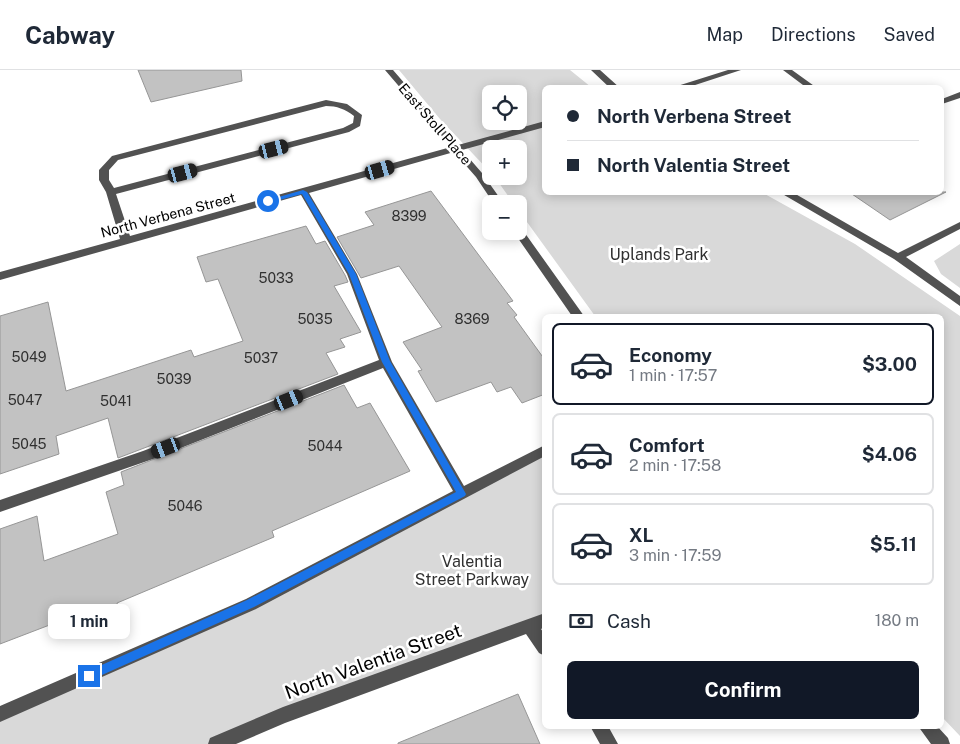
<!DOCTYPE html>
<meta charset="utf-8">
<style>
:root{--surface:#fff;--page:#f6f6f7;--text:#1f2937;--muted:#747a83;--line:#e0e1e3;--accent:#111827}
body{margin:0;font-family:"Public Sans",sans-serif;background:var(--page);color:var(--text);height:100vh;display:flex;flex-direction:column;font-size:19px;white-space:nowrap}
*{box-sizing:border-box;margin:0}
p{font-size:16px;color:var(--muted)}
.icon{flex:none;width:28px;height:28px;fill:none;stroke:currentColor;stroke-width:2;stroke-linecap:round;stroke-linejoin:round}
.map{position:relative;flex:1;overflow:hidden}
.sheet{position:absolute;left:542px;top:244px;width:402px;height:415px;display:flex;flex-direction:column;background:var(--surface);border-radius:8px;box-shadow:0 2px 12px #0003}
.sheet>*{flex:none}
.top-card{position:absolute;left:542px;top:15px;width:402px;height:110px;border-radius:8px;box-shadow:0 2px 12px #0003;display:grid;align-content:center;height:110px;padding:0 25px;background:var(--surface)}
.buttons{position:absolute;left:482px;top:15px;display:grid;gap:10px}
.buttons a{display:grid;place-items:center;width:45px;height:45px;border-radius:8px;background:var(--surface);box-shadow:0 2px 12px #0003;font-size:25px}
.end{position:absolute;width:22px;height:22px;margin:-11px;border:6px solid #1a73e8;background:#fff;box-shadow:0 0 0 2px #fff}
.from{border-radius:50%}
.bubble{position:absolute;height:35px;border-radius:8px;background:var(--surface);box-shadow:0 2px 12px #0003;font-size:16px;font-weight:700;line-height:35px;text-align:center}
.car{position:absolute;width:15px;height:30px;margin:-15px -8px;border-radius:6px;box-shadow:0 0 4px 1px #0007;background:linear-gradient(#222 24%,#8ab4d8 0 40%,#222 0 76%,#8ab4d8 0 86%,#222 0)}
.top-card b{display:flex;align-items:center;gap:18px;height:48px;font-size:19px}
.top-card b+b{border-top:1px solid var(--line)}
.top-card i{width:12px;height:12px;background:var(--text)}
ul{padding:9px 0 0;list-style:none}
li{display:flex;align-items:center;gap:15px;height:82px;margin:0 10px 8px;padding:0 15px;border:2px solid var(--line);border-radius:8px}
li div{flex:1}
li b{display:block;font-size:19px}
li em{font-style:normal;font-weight:700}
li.current{border-color:var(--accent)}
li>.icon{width:45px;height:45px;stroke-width:1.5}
.pay{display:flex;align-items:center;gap:12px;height:55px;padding:0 25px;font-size:19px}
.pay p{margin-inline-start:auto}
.cta{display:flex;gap:10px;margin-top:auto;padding:10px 25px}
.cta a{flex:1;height:58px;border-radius:8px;background:var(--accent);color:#fff;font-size:20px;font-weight:700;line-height:58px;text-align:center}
header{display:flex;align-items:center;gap:30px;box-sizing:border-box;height:70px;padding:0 25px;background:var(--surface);border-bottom:1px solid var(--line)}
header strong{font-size:24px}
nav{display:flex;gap:28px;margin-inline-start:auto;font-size:18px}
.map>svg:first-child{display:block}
.green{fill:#d9d9d9;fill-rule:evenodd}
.building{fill:#c2c2c2;stroke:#969696}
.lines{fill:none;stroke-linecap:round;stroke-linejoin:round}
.minor{fill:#525252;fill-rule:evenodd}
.route{fill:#1a73e8}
.labels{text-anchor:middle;stroke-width:5;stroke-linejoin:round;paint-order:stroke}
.far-street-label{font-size:14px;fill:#000;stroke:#fff}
.number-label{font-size:14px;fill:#303030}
.park-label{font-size:16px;fill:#303030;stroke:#fff}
.near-street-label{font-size:19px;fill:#000;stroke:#fff}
</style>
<header>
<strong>Cabway</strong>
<nav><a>Map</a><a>Directions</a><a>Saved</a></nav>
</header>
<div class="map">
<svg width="960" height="674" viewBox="0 0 960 674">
<rect width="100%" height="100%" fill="#fff"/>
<!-- green -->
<path class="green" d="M399,0H570L591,17L545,18V122L763,123L855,174L960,246V666L942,647V246H595L519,141V134H514L494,106H519V79H491V103L440,49ZM491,24H519V51H491Z
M960,174V218L941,204L934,191Z
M545,380V550L216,674H0V644L196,559Z"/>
<!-- building -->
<path class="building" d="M138,0H241L242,11L151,32Z
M431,121L513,231L507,233L517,245L514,247L545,290V324L522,333L511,317L497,322L491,312L436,332L418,301L422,300L403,272L442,257L399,196L361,208L337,167L374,155L365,142Z
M849,122H946L890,150Z
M306,156L316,174L325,171L345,205L348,212L334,216L361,262L340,269L345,277L326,283L338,304L118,388L108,348L56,366L59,384L0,404V246L48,232L66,321L191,280L194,287L243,271L218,209L206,212L197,187Z
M344,315L357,338L370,333L410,401L272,461L274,467L117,533L119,541L63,563L60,551L0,574V459L37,446L44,491L118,464L106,422L124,415L121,402Z
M518,624L540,674H398V673Z"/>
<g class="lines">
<!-- minor -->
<path class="minor" d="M385,0H393L458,75L545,51V57L462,80L482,103L504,134H494L476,107L454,82L309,123L357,204L392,292L464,416L545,375V386L256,539L0,652V636L246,529L453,421L383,298L153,389L0,442V430L143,381L379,290L347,204L301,125L0,210V202L120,169L106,122L99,110V100L112,86L326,30L347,34L362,45L360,56L349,62L116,124L130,166L451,77ZM326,36C337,36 345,39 354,46L353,53L343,58L114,118L109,110V100L118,90Z
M591,0H600L620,18H610Z
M728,0H741L686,18H671Z
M783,0H792L817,18H807Z
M960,22V28L942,34V29Z
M779,122H792L898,183L960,152V159L906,187L960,226V236L894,189Z
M519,158L522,159L584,246H572L513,161H519Z
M545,543V557L541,559L545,565V586L539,583L526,564L285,653L236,674H208L210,668L283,637Z
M590,656H608L618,674H600Z
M918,656H937L948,668L950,674H931Z"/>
</g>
<!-- route -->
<path class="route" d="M303,120L307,122L356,204L390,291L466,424L465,426L254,537L93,609L89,611L86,609L84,606L86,602L247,530L456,422L382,292L349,204L302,124L268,133L265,131Z"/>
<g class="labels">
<!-- far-street labels -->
<g class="far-street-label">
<text transform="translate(435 54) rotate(49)" y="5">East Stoll Place</text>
<text transform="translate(168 145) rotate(-15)" y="5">North Verbena Street</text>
</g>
<!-- number labels -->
<g class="number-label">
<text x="409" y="151">8399</text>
<text x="276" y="213">5033</text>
<text x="315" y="254">5035</text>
<text x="472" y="254">8369</text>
<text x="29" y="292">5049</text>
<text x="261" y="293">5037</text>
<text x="174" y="314">5039</text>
<text x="25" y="335">5047</text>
<text x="116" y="336">5041</text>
<text x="29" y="379">5045</text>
<text x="325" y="381">5044</text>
<text x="185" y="441">5046</text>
</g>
<!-- park labels -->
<g class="park-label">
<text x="659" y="190">Uplands Park</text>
<text x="472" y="497">Valentia<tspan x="472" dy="18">Street Parkway</tspan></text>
</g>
<!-- near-street labels -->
<g class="near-street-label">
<text transform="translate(373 591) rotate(-20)" y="7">North Valentia Street</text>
</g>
</g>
</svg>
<div class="buttons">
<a><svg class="icon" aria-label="locate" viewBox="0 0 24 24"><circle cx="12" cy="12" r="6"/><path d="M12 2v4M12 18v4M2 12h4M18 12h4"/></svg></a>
<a>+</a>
<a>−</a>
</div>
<i class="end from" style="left:268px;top:131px"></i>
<i class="end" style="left:89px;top:606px"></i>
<div class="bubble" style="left:48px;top:534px;width:82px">1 min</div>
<i class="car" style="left:274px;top:79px;rotate:76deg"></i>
<i class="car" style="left:380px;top:100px;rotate:74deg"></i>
<i class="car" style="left:183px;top:103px;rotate:75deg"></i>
<i class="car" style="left:289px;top:330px;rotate:68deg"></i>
<i class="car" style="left:166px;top:378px;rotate:249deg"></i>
<div class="top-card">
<b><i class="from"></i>North Verbena Street</b>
<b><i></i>North Valentia Street</b>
</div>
<section class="sheet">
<ul>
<li class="current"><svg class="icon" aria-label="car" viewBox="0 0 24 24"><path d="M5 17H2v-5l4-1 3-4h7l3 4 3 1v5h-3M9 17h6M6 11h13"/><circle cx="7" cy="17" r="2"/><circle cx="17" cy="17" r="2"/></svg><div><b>Economy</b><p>1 min · 17:57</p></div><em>$3.00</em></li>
<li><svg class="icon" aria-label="car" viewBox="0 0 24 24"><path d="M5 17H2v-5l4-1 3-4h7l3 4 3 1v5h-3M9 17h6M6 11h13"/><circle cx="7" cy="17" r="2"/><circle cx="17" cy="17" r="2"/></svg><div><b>Comfort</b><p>2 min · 17:58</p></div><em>$4.06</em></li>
<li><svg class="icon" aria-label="car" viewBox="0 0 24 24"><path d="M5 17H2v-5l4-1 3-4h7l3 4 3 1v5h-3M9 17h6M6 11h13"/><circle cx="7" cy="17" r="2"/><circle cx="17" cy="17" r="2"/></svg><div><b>XL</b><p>3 min · 17:59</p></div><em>$5.11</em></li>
</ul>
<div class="pay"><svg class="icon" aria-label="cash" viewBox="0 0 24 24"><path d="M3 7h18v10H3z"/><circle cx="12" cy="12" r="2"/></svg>Cash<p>180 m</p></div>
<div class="cta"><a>Confirm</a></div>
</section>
</div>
